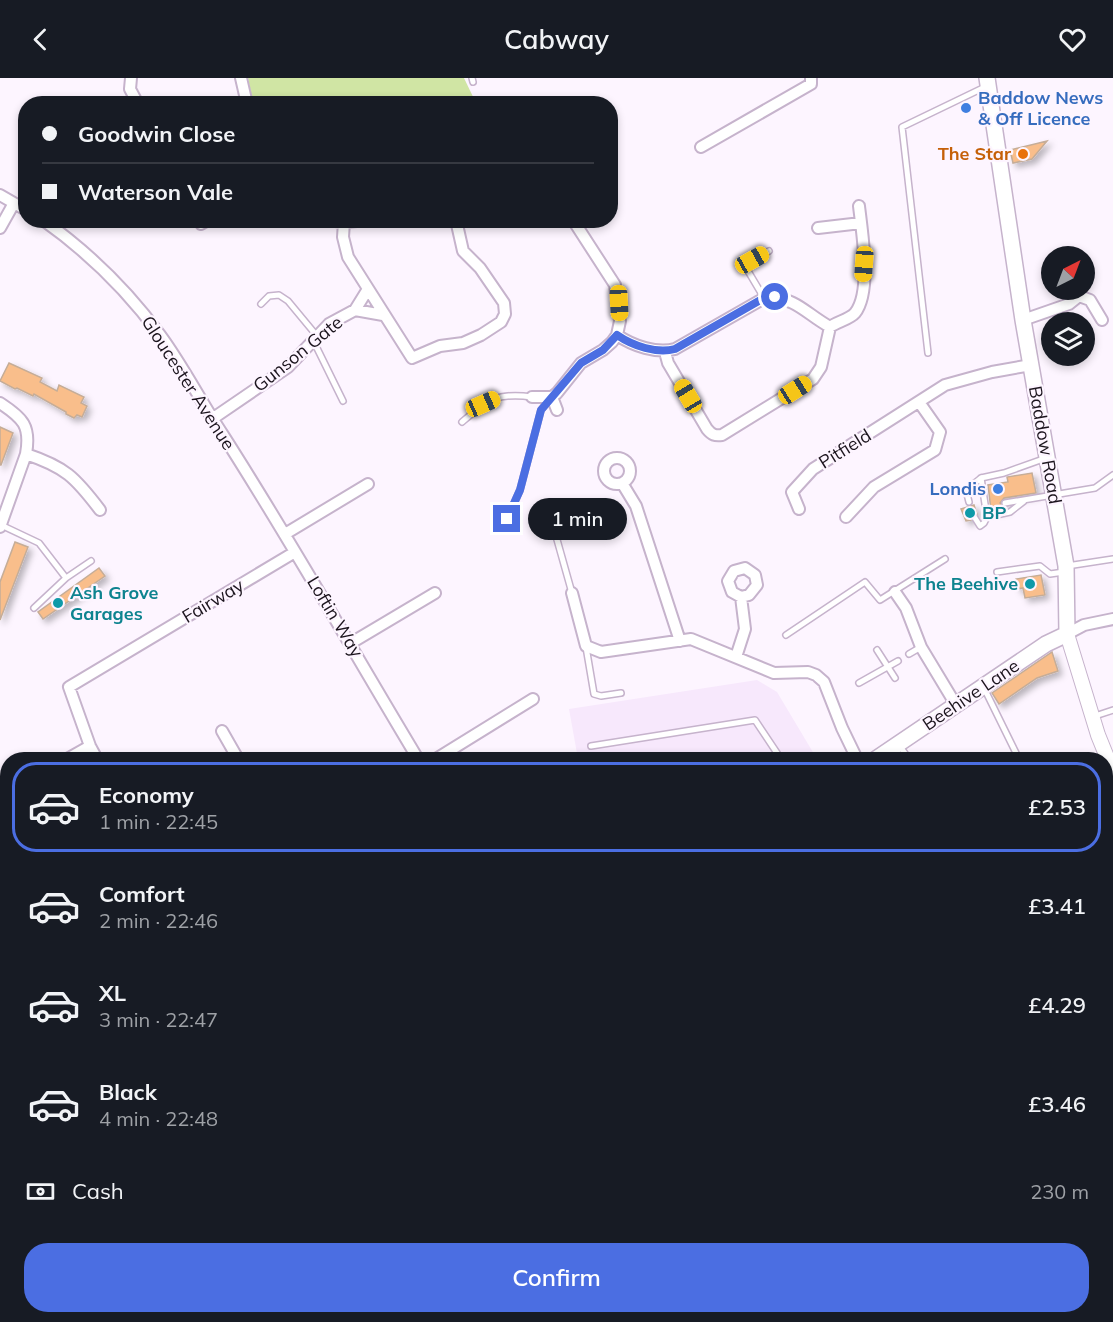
<!DOCTYPE html>
<meta charset="utf-8">
<style>
:root{--surface:#171b24;--page:#242831;--text:#f1f3f6;--muted:#9ea1a6;--line:#363941;--accent:#4b6ee2}
body{margin:0;font-family:Mulish,sans-serif;background:var(--page);color:var(--text);height:100vh;display:flex;flex-direction:column;font-size:22px;white-space:nowrap}
*{box-sizing:border-box;margin:0}
p{font-size:20px;color:var(--muted)}
.icon{flex:none;width:33px;height:33px;fill:none;stroke:currentColor;stroke-width:2;stroke-linecap:round;stroke-linejoin:round}
.map{position:relative;flex:1;overflow:hidden}
.panel{position:absolute;left:0px;top:674px;width:1113px;height:572px;display:flex;flex-direction:column;background:var(--surface);border-radius:24px 24px 0 0;box-shadow:0 3px 9px #0003}
.panel>*{flex:none}
.guide{position:absolute;left:18px;top:18px;width:600px;height:132px;border-radius:24px;box-shadow:0 3px 9px #0003;display:grid;align-content:center;height:132px;padding:0 24px;background:var(--surface)}
.needle{width:39px;rotate:42deg}
.controls{position:absolute;left:1041px;top:168px;display:grid;gap:12px}
.controls a{display:grid;place-items:center;width:54px;height:54px;border-radius:50%;background:var(--surface);box-shadow:0 3px 9px #0003;font-size:30px}
.end{position:absolute;width:27px;height:27px;margin:-14px;border:8px solid #4b6ee2;background:#fff;box-shadow:0 0 0 3px #fff}
.from{border-radius:50%}
.bubble{position:absolute;height:42px;border-radius:21px;background:var(--surface);box-shadow:0 3px 9px #0003;font-size:20px;font-weight:600;line-height:42px;text-align:center}
.car{position:absolute;width:18px;height:36px;margin:-18px -9px;border-radius:8px;box-shadow:0 0 4px 2px #0007;background:linear-gradient(#f5c518 24%,#345 0 40%,#f5c518 0 76%,#345 0 86%,#f5c518 0)}
.guide b{display:flex;align-items:center;gap:21px;height:57px;font-size:22px}
.guide b+b{border-top:2px solid var(--line)}
.guide i{width:15px;height:15px;background:var(--text)}
ul{padding:10px 0 0;list-style:none}
li{display:flex;align-items:center;gap:18px;height:90px;margin:0 12px 9px;padding:0 12px;border:3px solid transparent;border-radius:24px}
li div{flex:1}
li b{display:block;font-size:22px}
li em{font-style:normal;font-weight:600}
li.on{border-color:var(--accent)}
li>.icon{width:54px;height:54px;stroke-width:1.5}
.pay{display:flex;align-items:center;gap:15px;height:66px;padding:0 24px;font-size:22px}
.pay p{margin-inline-start:auto}
.primary-button{display:flex;gap:12px;margin-top:auto;padding:12px 24px}
.primary-button a{flex:1;height:69px;border-radius:24px;background:var(--accent);color:#fff;font-size:24px;font-weight:600;line-height:69px;text-align:center}
header{display:flex;justify-content:space-between;align-items:center;height:78px;padding:0 24px;background:var(--surface);font-size:27px;font-weight:600}
.map>svg:first-child{display:block}
.built{fill:#f7e8fc}
.green{fill:#d0e5a4}
.building{fill:#f9be8b;stroke:#c5ad98;stroke-width:1.5;filter:url(#shadow)}
.lines{fill:none;stroke-linecap:round;stroke-linejoin:round}
.service-casing{stroke:#c6b3cc;stroke-width:8}
.minor-casing{stroke:#c6b3cc;stroke-width:14}
.tertiary-casing{stroke:#c6b3cc;stroke-width:16}
.secondary-casing{stroke:#c6b3cc;stroke-width:18}
.service{stroke:#fff;stroke-width:5}
.minor{stroke:#fff;stroke-width:10}
.tertiary{stroke:#fff;stroke-width:14}
.secondary{stroke:#fff;stroke-width:15}
.route{stroke:#4b6ee2;stroke-width:8}
.shop-dot{fill:#3f7fe0;stroke:#fdf5ff;stroke-width:2}
.food-dot{fill:#e8710a;stroke:#fdf5ff;stroke-width:2}
.culture-dot{fill:#0f9aa8;stroke:#fdf5ff;stroke-width:2}
.labels{text-anchor:middle;stroke-width:4.5;stroke-linejoin:round;paint-order:stroke}
.shop-label{font-size:18px;font-weight:bold;fill:#366cbe;stroke:#fdf5ff;text-anchor:start}
.food-label{font-size:18px;font-weight:bold;fill:#c56008;stroke:#fdf5ff;text-anchor:end}
.street-label{font-size:18px;fill:#1b141d;stroke:#fdf5ff}
.culture-label{font-size:18px;font-weight:bold;fill:#0d838f;stroke:#fdf5ff;text-anchor:start}
</style>
<header><svg class="icon" aria-label="back" viewBox="0 0 24 24"><path d="M15 5l-7 7 7 7"/></svg>Cabway<svg class="icon" aria-label="heart" viewBox="0 0 24 24"><path d="M12 20l-8-8c-3-5 5-10 8-4 3-6 11-1 8 4z"/></svg></header>
<div class="map">
<svg width="1113" height="1244" viewBox="0 0 1113 1244">
<defs>
<filter id="shadow"><feDropShadow dx="4" dy="4" stdDeviation="3" flood-color="#0004"/></filter>
</defs>
<rect width="100%" height="100%" fill="#fdf5ff"/>
<!-- built -->
<path class="built" d="M757,602L777,614L817,681H578L569,631Z"/>
<!-- green -->
<path class="green" d="M248,0H464L476,25H253Z"/>
<!-- building -->
<path class="building" d="M1047,63L1032,81L1013,85L1010,72Z
M9,285L42,300L40,304L57,313L59,307L84,319L81,325L87,328L82,339L77,337L74,340L66,336V334L34,316L33,318L17,310L15,311L0,303Z
M0,349L13,355L1,387H0Z
M1032,395L1036,415L1004,420L1000,425L1005,430L991,432L988,407L1008,404L1007,399Z
M974,427L977,436H972L971,442L966,443L961,431Z
M15,464L28,469L0,542V504Z
M99,490L105,498L43,541L38,534Z
M1041,497L1045,517L1025,520L1023,510L1018,511L1016,501Z
M1052,574L1058,593L1037,600L999,626L992,615Z"/>
<g class="lines">
<defs>
<path id="service" d="M472,0L473,4
M764,220L748,193V186L769,173
M261,226L269,218L279,217L288,223L317,258
M313,262L343,323
M928,275L902,49L987,8
M462,344C488,322 497,314 532,319
M1024,423L1010,434L987,439L981,400L1004,395L1046,380
M969,424L966,412L981,400
M1005,425L1095,410L1113,397
M975,440L980,448L984,445L987,439
M507,441L520,412L541,332L551,320
M1,447L39,465L66,500L34,530
M554,451L572,515
M1067,488L1113,481
M997,494L1040,488L1050,496L1064,494
M66,500L91,483
M786,557L865,504L880,522L945,481
M586,569L594,616L601,618L621,615
M877,572L895,600
M909,576L921,569
M859,605L898,583
M984,610L1016,675L1011,681
M1095,638L1113,632
M899,667L909,681
M591,668L755,642L781,681
M1106,758L1113,755
M1106,786L1113,781"/>
<path id="minor" d="M131,0L130,11L138,26
M241,0L247,26
M701,69L811,6V0
M0,117L26,132
M43,142C88,174 127,212 160,257C183,288 201,324 223,357C291,463 353,573 418,681
M327,142L344,144L370,142
M344,144L343,159L348,179L412,280L440,268L463,265L481,257L501,244L505,236L504,225L480,190L463,173L456,142
M201,146L208,142
M0,150L14,125
M818,150L861,145
M355,232L383,237
M1023,242L1069,226L1079,218L1090,222L1102,242
M617,257C633,268 657,276 675,271L768,218C799,222 805,235 830,249C837,244 850,241 855,235C872,214 862,154 859,128
M665,274L668,285L707,351C712,357 715,358 722,357L813,301L821,289L830,249
M532,319H552L557,315L581,285L603,272L612,264L617,257L620,243L615,207L573,142
M552,319L557,332
M0,325C23,340 31,348 26,376L0,449
M212,341L288,289L329,246L355,232L368,211
M26,376C65,389 75,399 100,432
M604 393a13 13 0 1 1 26 0a13 13 0 1 1-26 0Z
M622,405L636,428L680,563
M799,431L792,414L813,391L945,307L992,294L1031,287
M846,439L874,409L935,372L940,354L919,324
M285,456L368,406
M895,514L906,530L921,569L956,627
M572,515L586,568L601,574L691,561L774,595L808,594L816,597L824,604L842,650L857,681
M1067,556L1084,547L1113,541
M351,565L435,515
M736,579L745,551L741,519L749,517L757,507L755,497L745,490L734,493L728,503L732,514L741,519
M222,653L238,681
M67,681L90,668
M97,681L90,668L69,609L295,474
M436,681L533,621
M0,719L8,715
M1106,1001L1113,1005
M1106,1123L1113,1118
M264,1238V1244
M332,1238L337,1244
M430,1238L434,1244
M643,1238L648,1244
M119,1244L123,1238
M900,1244L911,1238"/>
<path id="tertiary" d="M1067,556L1098,657L1113,694"/>
<path id="secondary" d="M876,681L1046,566L1067,556L1066,488L1023,242L987,0
M0,1150L8,1151"/>
</defs>
<!-- service casing -->
<use href="#service" class="service-casing"/>
<!-- minor casing -->
<use href="#minor" class="minor-casing"/>
<!-- tertiary casing -->
<use href="#tertiary" class="tertiary-casing"/>
<!-- secondary casing -->
<use href="#secondary" class="secondary-casing"/>
<!-- service -->
<use href="#service" class="service"/>
<!-- minor -->
<use href="#minor" class="minor"/>
<!-- tertiary -->
<use href="#tertiary" class="tertiary"/>
<!-- secondary -->
<use href="#secondary" class="secondary"/>
</g>
<g class="lines">
<!-- route -->
<path class="route" d="M507,441L520,412L541,332L581,285L603,272L617,257C633,268 657,276 675,271L764,220L775,219"/>
</g>
<!-- markers -->
<g class="shop-dot">
<circle cx="966" cy="30" r="6"/>
<circle cx="998" cy="411" r="6"/>
</g>
<circle class="food-dot" cx="1023" cy="76" r="6"/>
<g class="culture-dot">
<circle cx="970" cy="435" r="6"/>
<circle cx="1030" cy="506" r="6"/>
<circle cx="58" cy="525" r="6"/>
</g>
<g class="labels">
<!-- shop labels -->
<g class="shop-label">
<text x="978" y="26">Baddow News<tspan x="978" dy="21">&amp; Off Licence</tspan></text>
<text x="986" y="417" text-anchor="end">Londis</text>
</g>
<!-- food labels -->
<g class="food-label">
<text x="1011" y="82">The Star</text>
</g>
<!-- street labels -->
<g class="street-label">
<text transform="translate(298 276) rotate(-39)" y="6">Gunson Gate</text>
<text transform="translate(188 305) rotate(57)" y="6">Gloucester Avenue</text>
<text transform="translate(1045 367) rotate(80)" y="6">Baddow Road</text>
<text transform="translate(845 371) rotate(-32)" y="6">Pitfield</text>
<text transform="translate(213 523) rotate(-31)" y="6">Fairway</text>
<text transform="translate(335 539) rotate(59)" y="6">Loftin Way</text>
<text transform="translate(971 617) rotate(-34)" y="6">Beehive Lane</text>
</g>
<!-- culture labels -->
<g class="culture-label">
<text x="982" y="441">BP</text>
<text x="1018" y="512" text-anchor="end">The Beehive</text>
<text x="70" y="521">Ash Grove<tspan x="70" dy="21">Garages</tspan></text>
</g>
</g>
</svg>
<div class="controls">
<a><svg class="needle" viewBox="-14 -14 28 28"><path d="M0-13l5 13h-10z" fill="#e53935"/><path d="M0 13l5-13h-10z" fill="#9ea1a6"/></svg></a>
<a><svg class="icon" aria-label="layers" viewBox="0 0 24 24"><path d="M12 4l9 5-9 5-9-5zM3 14l9 5 9-5"/></svg></a>
</div>
<i class="end from" style="left:775px;top:219px"></i>
<i class="end" style="left:507px;top:441px"></i>
<div class="bubble" style="left:528px;top:420px;width:99px">1 min</div>
<i class="car" style="left:752px;top:182px;rotate:61deg"></i>
<i class="car" style="left:864px;top:186px;rotate:184deg"></i>
<i class="car" style="left:619px;top:225px;rotate:177deg"></i>
<i class="car" style="left:795px;top:312px;rotate:58deg"></i>
<i class="car" style="left:688px;top:318px;rotate:329deg"></i>
<i class="car" style="left:483px;top:326px;rotate:66deg"></i>
<div class="guide">
<b><i class="from"></i>Goodwin Close</b>
<b><i></i>Waterson Vale</b>
</div>
<section class="panel">
<ul>
<li class="on"><svg class="icon" aria-label="car" viewBox="0 0 24 24"><path d="M5 17H2v-5l4-1 3-4h7l3 4 3 1v5h-3M9 17h6M6 11h13"/><circle cx="7" cy="17" r="2"/><circle cx="17" cy="17" r="2"/></svg><div><b>Economy</b><p>1 min · 22:45</p></div><em>£2.53</em></li>
<li><svg class="icon" aria-label="car" viewBox="0 0 24 24"><path d="M5 17H2v-5l4-1 3-4h7l3 4 3 1v5h-3M9 17h6M6 11h13"/><circle cx="7" cy="17" r="2"/><circle cx="17" cy="17" r="2"/></svg><div><b>Comfort</b><p>2 min · 22:46</p></div><em>£3.41</em></li>
<li><svg class="icon" aria-label="car" viewBox="0 0 24 24"><path d="M5 17H2v-5l4-1 3-4h7l3 4 3 1v5h-3M9 17h6M6 11h13"/><circle cx="7" cy="17" r="2"/><circle cx="17" cy="17" r="2"/></svg><div><b>XL</b><p>3 min · 22:47</p></div><em>£4.29</em></li>
<li><svg class="icon" aria-label="car" viewBox="0 0 24 24"><path d="M5 17H2v-5l4-1 3-4h7l3 4 3 1v5h-3M9 17h6M6 11h13"/><circle cx="7" cy="17" r="2"/><circle cx="17" cy="17" r="2"/></svg><div><b>Black</b><p>4 min · 22:48</p></div><em>£3.46</em></li>
</ul>
<div class="pay"><svg class="icon" aria-label="cash" viewBox="0 0 24 24"><path d="M3 7h18v10H3z"/><circle cx="12" cy="12" r="2"/></svg>Cash<p>230 m</p></div>
<div class="primary-button"><a>Confirm</a></div>
</section>
</div>
